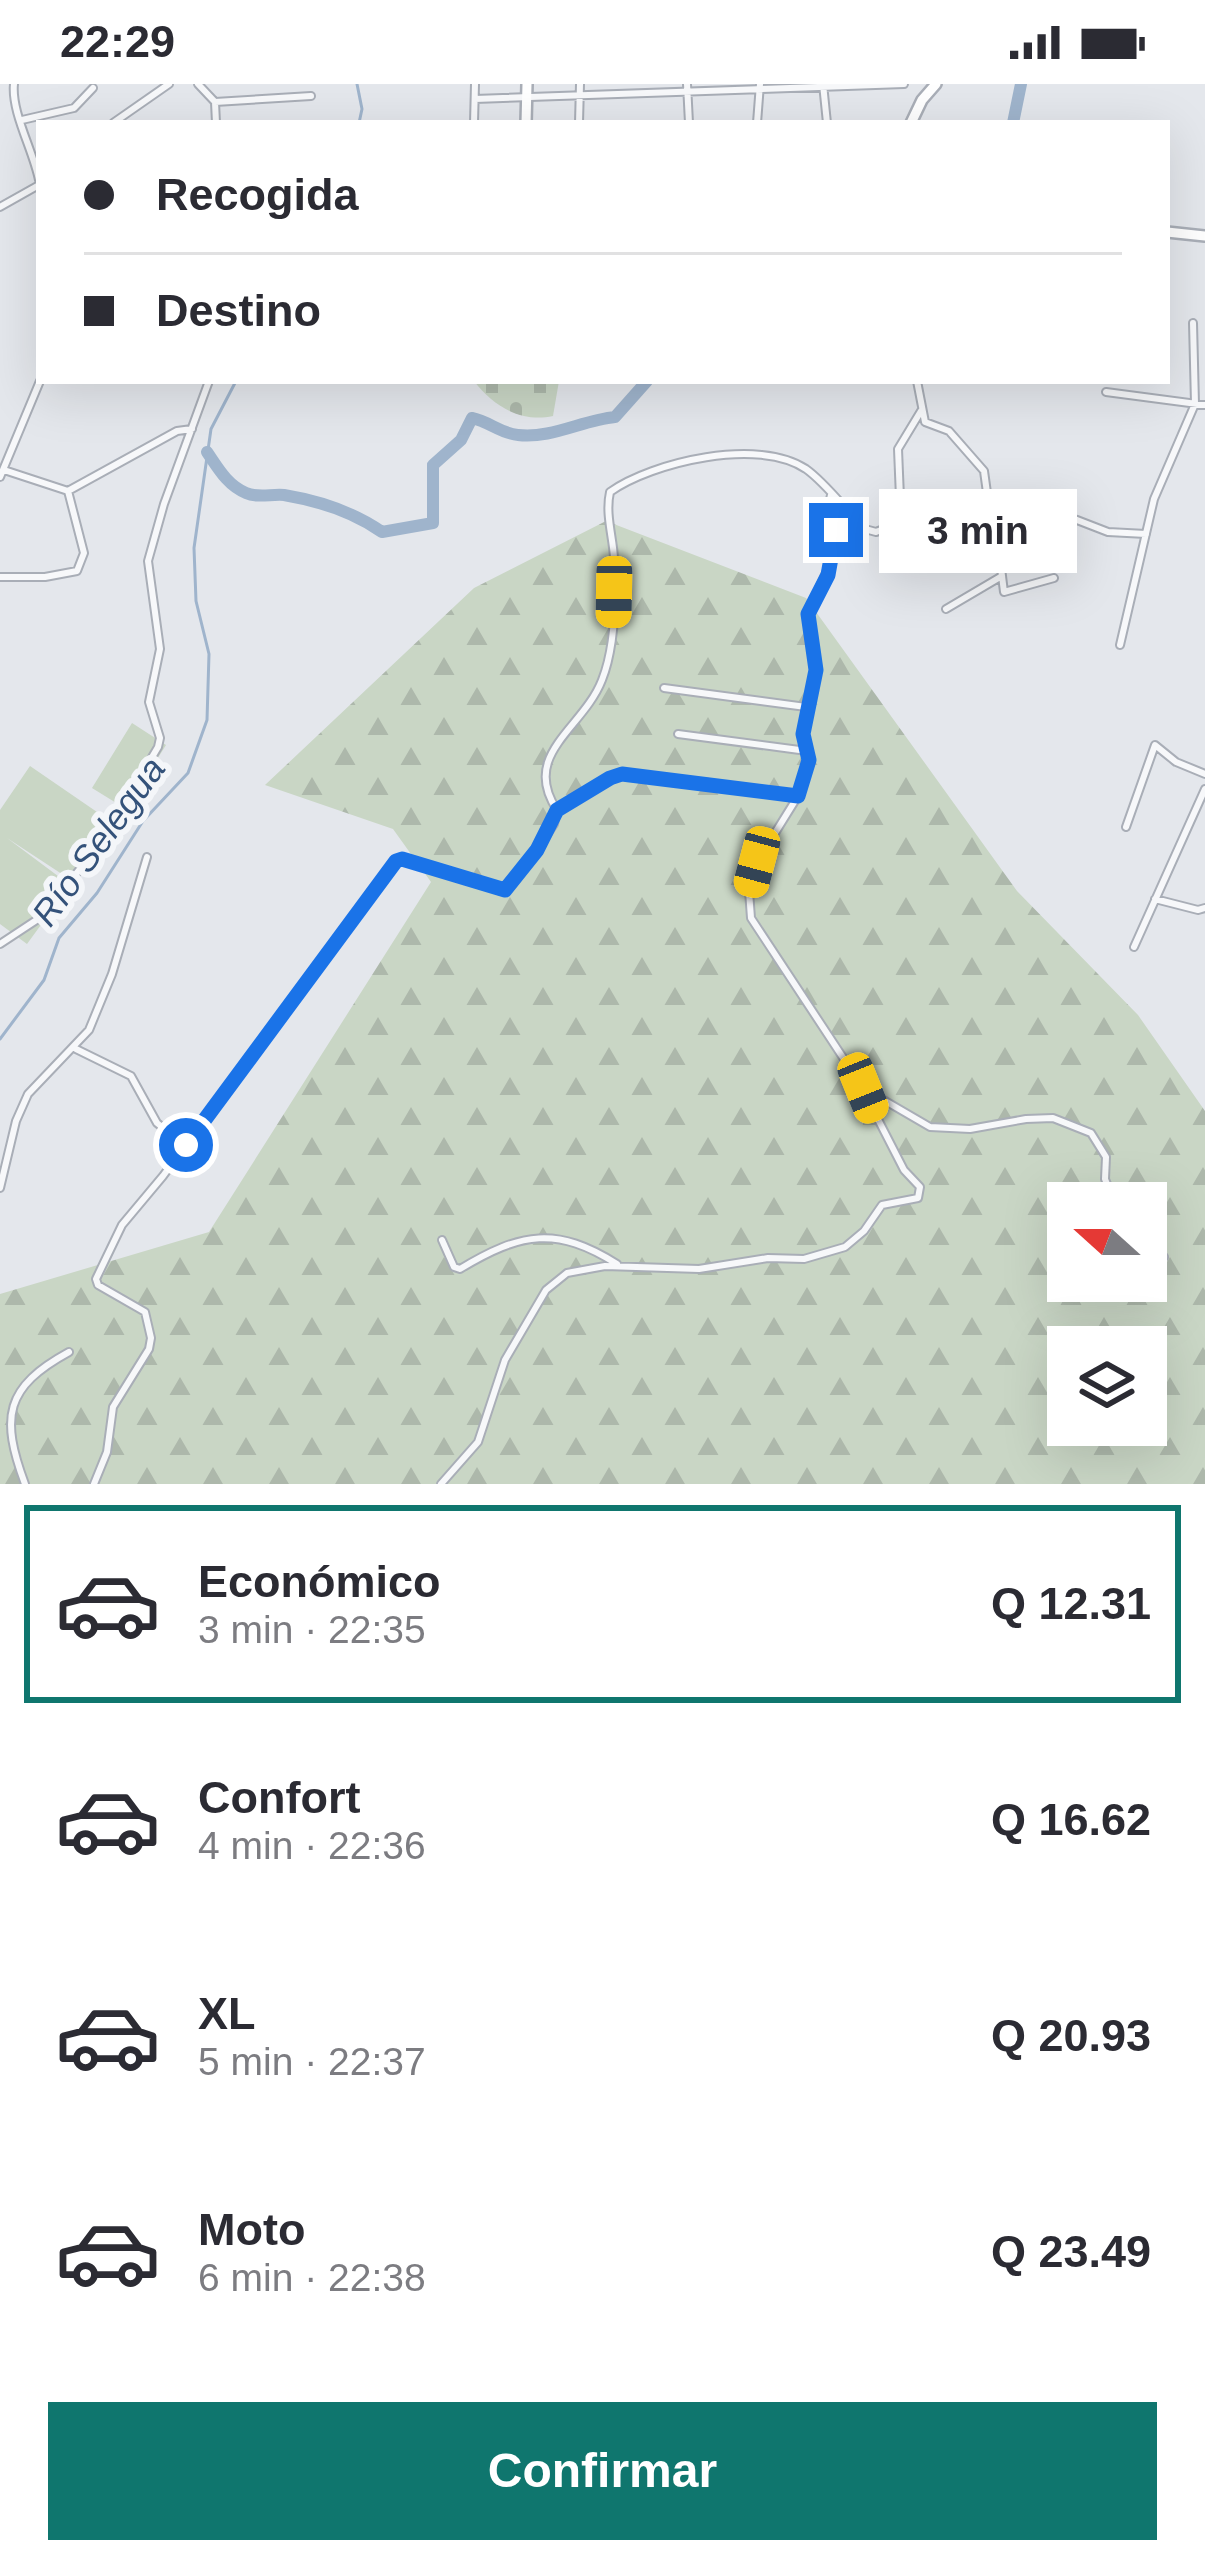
<!DOCTYPE html>
<html lang="es">
<meta charset="utf-8">
<style>
:root{--surface:#fff;--page:#f2f2f3;--text:#2b2b33;--muted:#7c7c81;--line:#e1e1e2;--accent:#0f766e}
body{margin:0;font-family:Arial,sans-serif;background:var(--page);color:var(--text);height:100vh;display:flex;flex-direction:column;font-size:45px;white-space:nowrap}
*{box-sizing:border-box;margin:0}
p{font-size:39px;color:var(--muted)}
.icon{flex:none;width:66px;height:66px;fill:none;stroke:currentColor;stroke-width:2;stroke-linecap:round;stroke-linejoin:round}
.map{position:relative;height:1400px;overflow:hidden}
.details{display:flex;flex-direction:column;background:var(--surface);flex:1}
.details>*{flex:none}
.banner{position:absolute;left:36px;top:36px;width:1134px;height:264px;border-radius:0px;box-shadow:0 12px 48px #0002;display:grid;align-content:center;height:264px;padding:0 48px;background:var(--surface)}
.needle{width:78px;rotate:291deg}
.fabs{position:absolute;left:1047px;top:1098px;display:grid;gap:24px}
.fabs a{display:grid;place-items:center;width:120px;height:120px;border-radius:0px;background:var(--surface);box-shadow:0 12px 48px #0002;font-size:60px}
.end{position:absolute;width:54px;height:54px;margin:-27px;border:15px solid #1a73e8;background:#fff;box-shadow:0 0 0 6px #fff}
.from{border-radius:50%}
.bubble{position:absolute;height:84px;border-radius:0px;background:var(--surface);box-shadow:0 12px 48px #0002;font-size:39px;font-weight:700;line-height:84px;text-align:center}
.car{position:absolute;width:36px;height:72px;margin:-36px -18px;border-radius:15px;box-shadow:0 0 9px 3px #0007;background:linear-gradient(#f5c518 24%,#345 0 40%,#f5c518 0 76%,#345 0 86%,#f5c518 0)}
.banner b{display:flex;align-items:center;gap:42px;height:114px;font-size:45px}
.banner b+b{border-top:3px solid var(--line)}
.banner i{width:30px;height:30px;background:var(--text)}
ul{padding:21px 0 0;list-style:none}
li{display:flex;align-items:center;gap:36px;height:198px;margin:0 24px 18px;padding:0 24px;border:6px solid transparent;border-radius:0px}
li div{flex:1}
li b{display:block;font-size:45px}
li em{font-style:normal;font-weight:700}
li.on{border-color:var(--accent)}
li>.icon{width:108px;height:108px;stroke-width:1.5}
.primary-button{display:flex;gap:24px;margin-top:auto;padding:24px 48px}
.primary-button a{flex:1;height:138px;border-radius:0px;background:var(--accent);color:#fff;font-size:48px;font-weight:700;line-height:138px;text-align:center}
.status{display:flex;justify-content:space-between;align-items:center;height:84px;padding:0 60px;background:var(--surface);direction:ltr}
.status svg{height:33px;fill:currentColor}
.map>svg:first-child{display:block}
.forest{fill:url(#forest-firs);fill-rule:evenodd}
.cemetery{fill:url(#cemetery-stones)}
.green{fill:#c9d6c5}
.lines{fill:none;stroke-linecap:round;stroke-linejoin:round}
.stream{stroke:#9fb4cc;stroke-width:3}
.river{stroke:#9fb4cc;stroke-width:12}
.minor-casing{stroke:#a9aeb7;stroke-width:10}
.secondary-casing{stroke:#a9aeb7;stroke-width:14}
.minor{stroke:#f7f8fa;stroke-width:6}
.secondary{stroke:#fff;stroke-width:9}
.route{stroke:#1a73e8;stroke-width:15}
.labels{text-anchor:middle;stroke-width:12;stroke-linejoin:round;paint-order:stroke}
.water-label{font-size:36px;font-style:italic;fill:#34527a;stroke:#f4f6f9}
</style>
<div class="status"><b>22:29</b><svg viewBox="0 0 49 12"><path d="M0 12V9h3v3zM5 12V6h3v6zM10 12V3h3v9zM15 12V0h3v12zM26 1h20v11H26zM47 4h2v5h-2z"/></svg></div>
<div class="map">
<svg width="1205" height="1400" viewBox="0 0 1205 1400">
<defs>
<pattern id="forest-firs" width="22" height="20" patternUnits="userSpaceOnUse" patternTransform="scale(3)"><rect width="22" height="20" fill="#c9d6c5"/><path d="M5 1l3.5 6h-7zM16 11l3.5 6h-7z" fill="#adb8ab"/></pattern>
<pattern id="cemetery-stones" width="16" height="16" patternUnits="userSpaceOnUse" patternTransform="scale(3)"><rect width="16" height="16" fill="#c9d6c5"/><path d="M2 7V4a2 2 0 0 1 4 0v3zM10 15v-3a2 2 0 0 1 4 0v3z" fill="#adb8ab"/></pattern>
</defs>
<rect width="100%" height="100%" fill="#e4e7ec"/>
<!-- forest -->
<path class="forest" d="M606,437L806,514L1017,807L1138,931L1205,1027V1400H0V1210L209,1148L431,798L393,745L265,701L474,504ZM1068,1119H1146V1197H1068ZM1068,1263H1146V1341H1068Z"/>
<!-- cemetery -->
<path class="cemetery" d="M474,297H559L553,332C521,339 493,322 474,297Z"/>
<!-- green -->
<path class="green" d="M132,639L166,661L126,725L92,704Z
M30,682L113,739L74,798L7,754L70,801L27,860L0,840V726Z"/>
<g class="lines">
<!-- stream -->
<path class="stream" d="M357,0L362,25L359,39
M0,955L44,896L59,854L97,809L143,737L188,689L207,636L209,570L196,517L194,464L211,345L236,297"/>
<!-- river -->
<path class="river" d="M1013,39L1021,0
M207,368C218,384 227,401 246,409C257,414 271,410 284,411C320,417 352,427 382,448L433,439V381L461,356L472,334C488,337 502,350 518,351C551,355 583,336 615,333L647,297"/>
<defs>
<path id="minor" d="M14,0C11,28 33,66 39,96
M198,0L215,18L216,39
M687,0L689,39
M823,0L827,39
M475,15L904,0
M215,18L311,12
M22,36L74,24L93,4
M113,39L169,0
M474,39L475,0
M579,39L580,0
M757,39L760,0
M0,123L39,101
M917,297L925,338L949,347L984,387L988,416L1077,436L1108,448L1146,450
M1106,308L1205,321
M4,386L68,407L177,347L192,345
M0,393L40,297
M831,411L828,424L836,446L833,473L808,529L816,587L803,650L809,676L798,712L757,778L749,807L751,834L863,1004L930,1043L970,1045L1026,1035L1053,1034L1091,1049L1106,1073L1105,1095L1109,1105L1121,1119
M993,419L1004,508L1054,494
M0,493H45L77,487L84,469L68,407
M946,525L1002,492
M1120,561L1154,415L1195,320L1193,239
M664,604L806,623
M678,650L807,667
M557,726L622,690L798,712
M1126,743L1155,661L1176,678L1205,690
M1155,815L1198,826L1205,824
M0,860L41,833L102,758L158,663L160,654L149,618L160,565L148,477L164,420L209,297
M1134,863L1205,705
M76,965L131,992L157,1039L186,1062
M0,1104L16,1037L28,1010L89,946L112,890L147,773
M1146,1152L1164,1173
M442,1156L454,1183L460,1185C521,1148 557,1142 617,1180
M25,1400C0,1333 5,1303 69,1268
M94,1400L107,1368L113,1323L149,1265L151,1254L145,1228L98,1201L96,1195L122,1141L163,1092L396,777L402,775L505,806L537,766L554,740L557,726C520,670 583,645 602,596C616,561 616,512 614,474C613,453 605,430 610,408C652,378 759,353 806,385C827,400 846,427 865,445L876,448L901,438L898,365L921,327
M441,1400L478,1358L505,1276L546,1206L567,1189L605,1182L699,1185L768,1174L804,1175L845,1163L864,1147L882,1121L918,1114L920,1103L904,1086L864,1008"/>
<path id="secondary" d="M526,39L527,0
M911,39L922,16L936,0
M1167,148L1205,152"/>
</defs>
<!-- minor casing -->
<use href="#minor" class="minor-casing"/>
<!-- secondary casing -->
<use href="#secondary" class="secondary-casing"/>
<!-- minor -->
<use href="#minor" class="minor"/>
<!-- secondary -->
<use href="#secondary" class="secondary"/>
</g>
<g class="lines">
<!-- route -->
<path class="route" d="M186,1061L396,777L402,775L505,806L537,766L557,726L610,694L622,690L798,712L809,676L803,650L816,586L808,530L828,491L836,446"/>
</g>
<g class="labels">
<!-- water labels -->
<g class="water-label">
<text transform="translate(98 757) rotate(-54)" y="13">Río Selegua</text>
</g>
</g>
</svg>
<div class="fabs">
<a><svg class="needle" viewBox="-14 -14 28 28"><path d="M0-13l5 13h-10z" fill="#e53935"/><path d="M0 13l5-13h-10z" fill="#7c7c81"/></svg></a>
<a><svg class="icon" aria-label="layers" viewBox="0 0 24 24"><path d="M12 4l9 5-9 5-9-5zM3 14l9 5 9-5"/></svg></a>
</div>
<i class="end from" style="left:186px;top:1061px"></i>
<i class="end" style="left:836px;top:446px"></i>
<div class="bubble" style="left:879px;top:405px;width:198px">3 min</div>
<i class="car" style="left:614px;top:508px;rotate:181deg"></i>
<i class="car" style="left:757px;top:778px;rotate:195deg"></i>
<i class="car" style="left:863px;top:1004px;rotate:158deg"></i>
<div class="banner">
<b><i class="from"></i>Recogida</b>
<b><i></i>Destino</b>
</div>
</div>
<section class="details">
<ul>
<li class="on"><svg class="icon" aria-label="car" viewBox="0 0 24 24"><path d="M5 17H2v-5l4-1 3-4h7l3 4 3 1v5h-3M9 17h6M6 11h13"/><circle cx="7" cy="17" r="2"/><circle cx="17" cy="17" r="2"/></svg><div><b>Económico</b><p>3 min · 22:35</p></div><em>Q 12.31</em></li>
<li><svg class="icon" aria-label="car" viewBox="0 0 24 24"><path d="M5 17H2v-5l4-1 3-4h7l3 4 3 1v5h-3M9 17h6M6 11h13"/><circle cx="7" cy="17" r="2"/><circle cx="17" cy="17" r="2"/></svg><div><b>Confort</b><p>4 min · 22:36</p></div><em>Q 16.62</em></li>
<li><svg class="icon" aria-label="car" viewBox="0 0 24 24"><path d="M5 17H2v-5l4-1 3-4h7l3 4 3 1v5h-3M9 17h6M6 11h13"/><circle cx="7" cy="17" r="2"/><circle cx="17" cy="17" r="2"/></svg><div><b>XL</b><p>5 min · 22:37</p></div><em>Q 20.93</em></li>
<li><svg class="icon" aria-label="car" viewBox="0 0 24 24"><path d="M5 17H2v-5l4-1 3-4h7l3 4 3 1v5h-3M9 17h6M6 11h13"/><circle cx="7" cy="17" r="2"/><circle cx="17" cy="17" r="2"/></svg><div><b>Moto</b><p>6 min · 22:38</p></div><em>Q 23.49</em></li>
</ul>
<div class="primary-button"><a>Confirmar</a></div>
</section>
